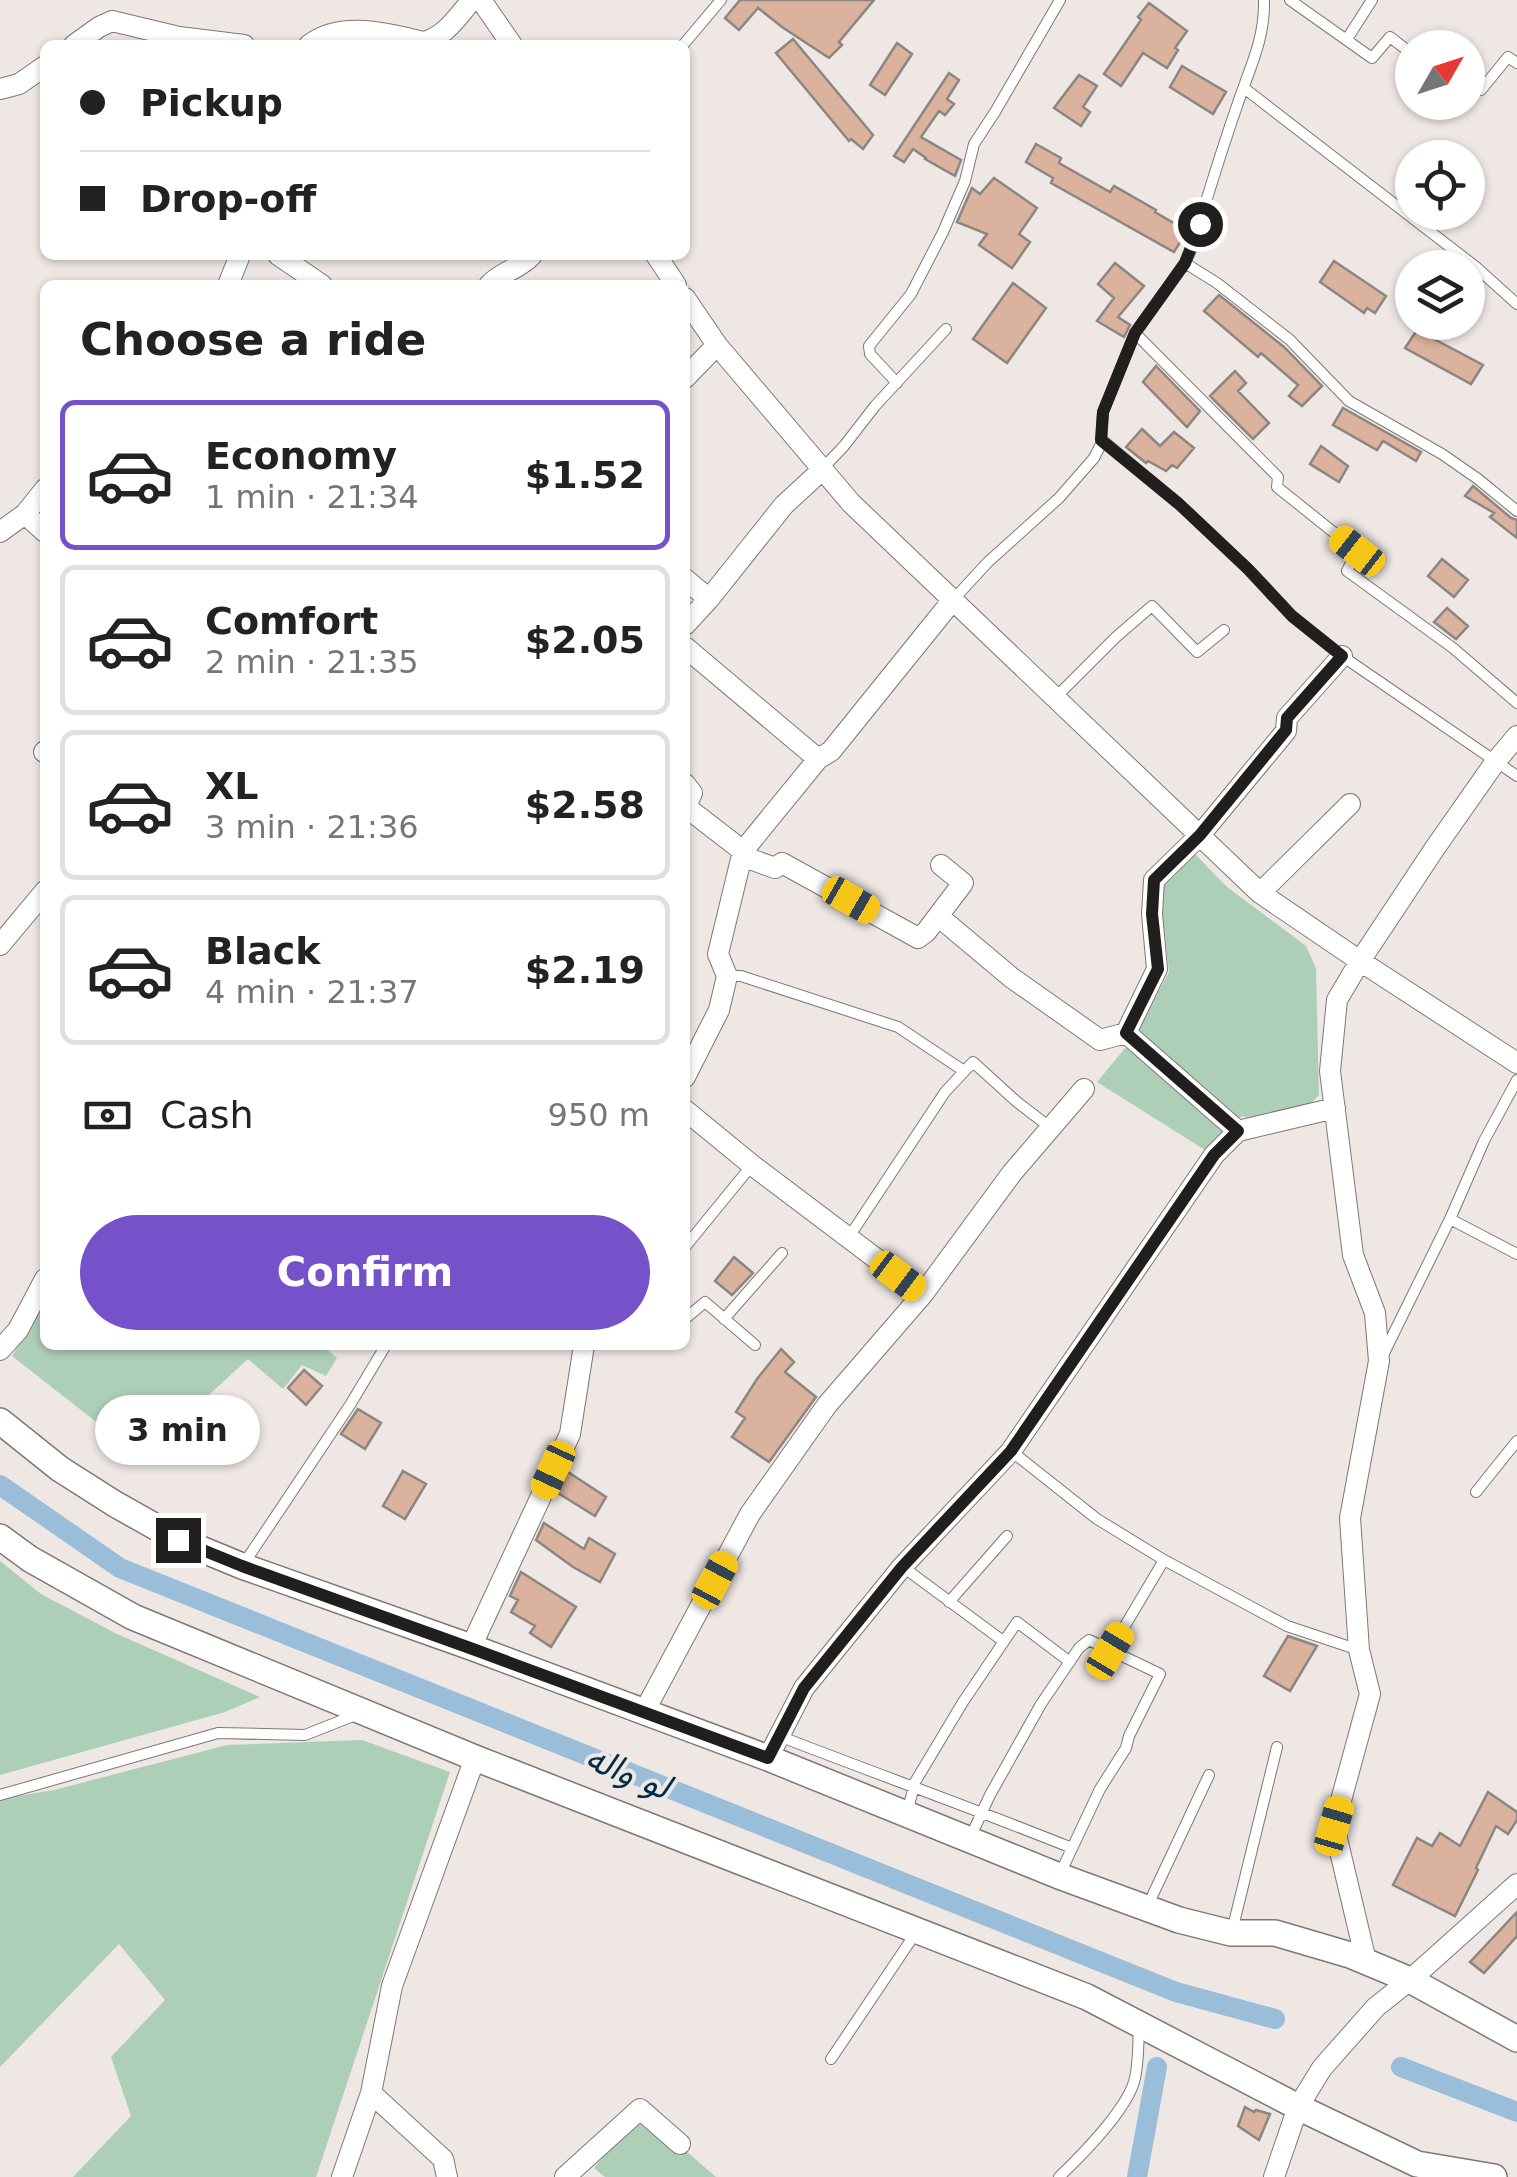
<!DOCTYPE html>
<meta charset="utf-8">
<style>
:root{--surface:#fff;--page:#f6f6f6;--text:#222;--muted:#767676;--line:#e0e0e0;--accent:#7551ca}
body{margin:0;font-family:"DejaVu Sans","Noto Sans Arabic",sans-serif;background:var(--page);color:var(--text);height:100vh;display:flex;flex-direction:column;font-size:38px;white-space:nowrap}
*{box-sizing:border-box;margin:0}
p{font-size:32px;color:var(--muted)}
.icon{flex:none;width:55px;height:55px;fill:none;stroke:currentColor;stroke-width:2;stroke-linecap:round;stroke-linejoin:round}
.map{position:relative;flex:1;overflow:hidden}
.details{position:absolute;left:40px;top:280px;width:650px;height:1070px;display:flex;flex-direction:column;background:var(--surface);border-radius:15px;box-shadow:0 2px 8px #0004}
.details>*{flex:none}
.banner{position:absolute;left:40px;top:40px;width:650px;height:220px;border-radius:15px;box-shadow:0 2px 8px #0004;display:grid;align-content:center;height:220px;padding:0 40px;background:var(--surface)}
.needle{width:65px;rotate:51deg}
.tools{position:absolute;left:1395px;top:30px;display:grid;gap:20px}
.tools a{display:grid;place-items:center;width:90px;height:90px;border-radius:50%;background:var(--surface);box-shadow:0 2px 8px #0004;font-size:50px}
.end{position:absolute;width:45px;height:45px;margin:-22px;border:12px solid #211f1d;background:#fff;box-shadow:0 0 0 5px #fff}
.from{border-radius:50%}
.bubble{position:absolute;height:70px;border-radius:35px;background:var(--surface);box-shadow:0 2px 8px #0004;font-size:32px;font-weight:700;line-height:70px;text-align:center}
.car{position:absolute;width:30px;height:60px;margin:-30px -15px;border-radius:12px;box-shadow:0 0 8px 2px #0007;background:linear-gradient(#f5c518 24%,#345 0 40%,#f5c518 0 76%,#345 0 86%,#f5c518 0)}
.banner b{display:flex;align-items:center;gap:35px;height:95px;font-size:38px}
.banner b+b{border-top:2px solid var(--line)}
.banner i{width:25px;height:25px;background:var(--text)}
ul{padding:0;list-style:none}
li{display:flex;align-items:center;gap:30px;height:150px;margin:0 20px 15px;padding:0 20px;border:5px solid var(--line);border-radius:15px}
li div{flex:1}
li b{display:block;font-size:38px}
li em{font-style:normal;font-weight:700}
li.selected{border-color:var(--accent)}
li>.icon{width:90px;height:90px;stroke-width:1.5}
h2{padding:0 40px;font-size:45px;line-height:120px}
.pay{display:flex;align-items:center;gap:25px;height:110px;padding:0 40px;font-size:38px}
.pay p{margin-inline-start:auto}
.cta{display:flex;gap:20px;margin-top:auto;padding:20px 40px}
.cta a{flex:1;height:115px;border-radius:60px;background:var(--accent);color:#fff;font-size:40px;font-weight:700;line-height:115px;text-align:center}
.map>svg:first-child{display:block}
.green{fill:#adcfb7}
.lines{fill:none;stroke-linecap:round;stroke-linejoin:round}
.canal{stroke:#9abeda;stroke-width:20}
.building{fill:#dab29d;stroke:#8c8683;stroke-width:2.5}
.service-casing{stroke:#7e7875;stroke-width:12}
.minor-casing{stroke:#7e7875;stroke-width:22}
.tertiary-casing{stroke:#7e7875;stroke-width:28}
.service{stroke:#fff;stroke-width:10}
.minor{stroke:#fff;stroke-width:20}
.tertiary{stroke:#fff;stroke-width:25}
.route{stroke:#211f1d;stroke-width:12}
.labels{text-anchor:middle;stroke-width:8;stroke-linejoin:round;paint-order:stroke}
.water-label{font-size:35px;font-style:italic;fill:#002c47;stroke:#eee7e4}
</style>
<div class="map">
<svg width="1517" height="2177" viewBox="0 0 1517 2177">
<rect width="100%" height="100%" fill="#eee7e4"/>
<!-- green -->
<path class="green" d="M1192,851L1227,887L1306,946L1316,968L1319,1095L1283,1131L1242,1116L1205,1150L1097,1082L1136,1035L1169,972L1159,881Z
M45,1301V1345H322L337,1358L326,1376L302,1365L283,1389L248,1359L141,1457L12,1356Z
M0,1561L41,1594L117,1634L260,1697L225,1712L0,1775Z
M362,1740L450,1772L316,2177H73L131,2116L111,2057L165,2000L119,1944L0,2067V1799L54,1790L227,1745Z
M640,2124L680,2156L686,2151L716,2177H605L594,2168L613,2146Z"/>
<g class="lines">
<!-- canal -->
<path class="canal" d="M0,1485L120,1568L1176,1992L1275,2019
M1401,2067L1517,2112
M1137,2177L1157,2067"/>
</g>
<!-- building -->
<path class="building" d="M740,0H874L839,42L842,45L829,58L782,27L758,8L739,30L725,18Z
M1149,3L1187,31L1175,48L1178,50L1167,68L1143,53L1121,86L1104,74L1141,20L1138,17Z
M793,39L873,135L863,149L851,139L849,141L776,53Z
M897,43L912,54L885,95L870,85Z
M1182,66L1226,92L1213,114L1170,87Z
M949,73L959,80L947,99L954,104L945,115L939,111L921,137L961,160L955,176L925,159L926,158L913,149L904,162L894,156Z
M1079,75L1097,86L1083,107L1090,112L1081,126L1054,108Z
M1036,144L1061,158L1059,163L1110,192L1114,186L1156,210L1155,212L1187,231L1174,252L1051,183L1053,178L1026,162Z
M994,178L1037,208L1019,234L1030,242L1012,268L979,245L987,234L957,222L972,188L980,194Z
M1334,261L1386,296L1375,313L1367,308L1364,313L1320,282Z
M1115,263L1144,286L1118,317L1130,325L1124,337L1097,321L1114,298L1098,284Z
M1013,283L1046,308L1007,363L973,339Z
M1219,295L1284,347L1322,386L1302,406L1289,396L1298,385L1261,353L1258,357L1204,311Z
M1417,330L1483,365L1471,384L1405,348Z
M1156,366L1200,411L1187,427L1143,382Z
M1235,371L1246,383L1238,391L1269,423L1253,439L1210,396Z
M1343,408L1421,452L1416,461L1383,441L1377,450L1333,425Z
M1142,429L1160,446L1174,432L1194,448L1177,468L1172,465L1166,471L1148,461L1146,463L1126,447Z
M1321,446L1348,466L1339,482L1310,464Z
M1473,486L1511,518L1517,520V538L1490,517L1494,513L1465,496Z
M1442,559L1468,580L1454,597L1428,576Z
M1447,608L1468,626L1456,639L1434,622Z
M734,1257L753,1273L732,1295L715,1281Z
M781,1349L794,1362L785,1372L816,1397L769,1462L732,1437L745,1418L736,1412L757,1379Z
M304,1370L322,1386L306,1405L288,1388Z
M358,1409L381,1423L365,1449L341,1434Z
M403,1471L426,1484L405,1519L383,1506Z
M568,1472L606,1497L595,1516L558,1493Z
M544,1523L584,1549L589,1538L615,1554L600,1582L573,1567L536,1540Z
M521,1572L576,1607L551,1647L530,1633L535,1626L511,1612L518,1600L510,1596Z
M1288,1636L1317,1646L1290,1691L1264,1676Z
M1488,1792L1517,1812V1820L1508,1834L1496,1826L1476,1868L1478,1870L1455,1916L1393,1885L1417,1838L1432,1846L1440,1833L1460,1846Z
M1517,1912V1936L1484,1973L1470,1962Z
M1245,2107L1254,2112L1256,2110L1270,2114L1259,2140L1238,2126Z"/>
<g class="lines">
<defs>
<path id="service" d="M1290,0L1372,58L1390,37L1412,54
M1347,39L1372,0
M683,45L721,0
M1468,81L1481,90L1508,57L1517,63
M1244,88L1476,267L1517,304
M1185,263L1217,283L1290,340L1349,401L1442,454L1478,479L1517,511
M1135,333L1278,477L1277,487L1357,551L1347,571L1453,648L1517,703
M897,383L870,354L869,346L911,294L943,232L965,181L974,144L995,112L1060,0
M1101,439L1179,504L1248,569L1292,616L1342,656L1517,776
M822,469L844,446L875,406L946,329
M952,601L988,562L1059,498L1094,458L1101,444L1103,412L1135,333L1185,263L1191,250C1206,202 1220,154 1237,106C1249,69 1265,40 1264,0
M1056,697L1116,637L1152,606L1197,652L1224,630
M727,976H741L898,1027L964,1071
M1450,1219L1517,1254
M849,1237L945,1092L973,1062L1017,1102L1051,1128
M685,1247L752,1165
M685,1319L705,1302L755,1345
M724,1319L782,1253
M1384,1353L1450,1219L1484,1141L1517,1080
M1011,1451L1097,1519L1164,1560L1287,1626L1359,1650
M1476,1492L1517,1441
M243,1565L350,1405L386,1345
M903,1567L1003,1641
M949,1602L1007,1536
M1110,1651L1164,1560
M779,1736C877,1774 975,1809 1072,1848
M0,1795L218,1733L305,1735L358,1714
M907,1813L915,1782L963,1702L1017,1622L1070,1662
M970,1838L990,1795L1041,1704L1079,1648L1089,1640L1160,1674L1129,1736L1126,1748L1100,1789L1059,1876
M1148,1905L1209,1775
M1232,1931L1277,1747
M831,2059L917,1931
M1059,2177C1082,2155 1125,2111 1134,2082C1139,2065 1138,2043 1139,2025"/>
<path id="minor" d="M481,0L512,45
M74,45L99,27L112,21L179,37L244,45
M309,45C342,20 388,34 424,42C446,36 458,16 472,0
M0,89L19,84L45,66
M278,255L322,285
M656,255L676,285
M228,285L240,255
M489,285C502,271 520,269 532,255
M685,298L717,345L851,503L1260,893L1360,961L1517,1063
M685,378L717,345
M25,514L45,532
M0,532L25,514L45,489
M685,579L709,599
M685,625L709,599L784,505L822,470
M685,647L818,759
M44,752L45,751
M685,784L692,793L685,808
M686,807L743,851
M742,856L775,868L782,863L918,938L926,932L963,883L941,865
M1260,893L1350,804
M938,916L1012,978L1100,1040L1126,1033L1238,1131
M0,945L45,891
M1126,1033L1157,969L1152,914L1154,880L1200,835L1286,731L1287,718L1342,656
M685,1077L719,1010L727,976L718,954L743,851L818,759L831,751L952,601
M685,1110L752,1165L923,1294
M0,1350L18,1330L45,1279
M471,1647L570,1434L584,1345
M644,1712L750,1514L827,1405L923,1294L1012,1173L1084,1089
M768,1758L804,1688L902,1567L1011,1451L1214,1155L1238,1131L1335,1108
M1366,1961L1334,1826L1370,1694L1359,1650L1350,1518L1379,1361L1375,1313L1353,1255L1330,1071L1337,1000L1360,961L1435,848L1496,761L1517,736
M371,2093L443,2159L447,2177
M342,2177L371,2093L392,1986L475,1758
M565,2177L640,2109L680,2144
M1274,2177L1298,2107L1322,2068L1376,2007L1410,1980L1517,1884"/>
<path id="tertiary" d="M0,1421L60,1469L115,1504L179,1540L242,1566L471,1647L768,1758L1059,1876L1179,1920L1231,1933H1275L1350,1955L1410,1980L1517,2039
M0,1537L30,1559L133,1617L475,1758L1087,1997L1298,2107L1417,2164L1494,2177"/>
</defs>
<!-- service casing -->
<use href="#service" class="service-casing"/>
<!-- minor casing -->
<use href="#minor" class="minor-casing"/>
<!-- tertiary casing -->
<use href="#tertiary" class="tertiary-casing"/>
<!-- service -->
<use href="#service" class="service"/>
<!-- minor -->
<use href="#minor" class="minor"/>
<!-- tertiary -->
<use href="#tertiary" class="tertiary"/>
</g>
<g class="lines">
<!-- route -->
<path class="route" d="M178,1540L242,1566L470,1648L768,1758L804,1688L902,1567L1011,1451L1214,1155L1238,1131L1126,1033L1158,969L1152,914L1154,880L1200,835L1286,730L1287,718L1342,656L1292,616L1248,569L1179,504L1101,440L1103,412L1135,333L1185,263L1200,224"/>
</g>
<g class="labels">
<!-- water labels -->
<g class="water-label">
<text transform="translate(628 1772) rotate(22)" y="12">لو واله</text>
</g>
</g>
</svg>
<div class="tools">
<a><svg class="needle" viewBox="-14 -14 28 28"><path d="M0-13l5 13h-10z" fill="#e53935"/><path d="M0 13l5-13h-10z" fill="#767676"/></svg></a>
<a><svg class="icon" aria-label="locate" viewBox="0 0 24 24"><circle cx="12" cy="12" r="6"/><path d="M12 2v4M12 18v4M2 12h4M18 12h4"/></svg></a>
<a><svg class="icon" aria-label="layers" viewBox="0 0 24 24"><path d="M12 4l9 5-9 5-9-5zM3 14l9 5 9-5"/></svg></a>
</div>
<i class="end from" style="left:1200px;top:224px"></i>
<i class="end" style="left:178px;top:1540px"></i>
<div class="bubble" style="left:95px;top:1395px;width:165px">3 min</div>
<i class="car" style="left:1357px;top:551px;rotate:308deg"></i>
<i class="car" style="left:851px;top:900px;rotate:120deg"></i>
<i class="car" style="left:898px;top:1276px;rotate:127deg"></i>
<i class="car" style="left:553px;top:1470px;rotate:205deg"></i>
<i class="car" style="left:715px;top:1580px;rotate:28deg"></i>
<i class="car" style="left:1110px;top:1651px;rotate:31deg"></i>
<i class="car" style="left:1334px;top:1826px;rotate:16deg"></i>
<div class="banner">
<b><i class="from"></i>Pickup</b>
<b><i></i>Drop-off</b>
</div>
<section class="details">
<h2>Choose a ride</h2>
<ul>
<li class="selected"><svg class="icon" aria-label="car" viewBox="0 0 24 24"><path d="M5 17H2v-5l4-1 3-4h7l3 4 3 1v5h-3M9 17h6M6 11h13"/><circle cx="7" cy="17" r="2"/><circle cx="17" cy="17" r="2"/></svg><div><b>Economy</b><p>1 min · 21:34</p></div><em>$1.52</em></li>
<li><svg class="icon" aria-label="car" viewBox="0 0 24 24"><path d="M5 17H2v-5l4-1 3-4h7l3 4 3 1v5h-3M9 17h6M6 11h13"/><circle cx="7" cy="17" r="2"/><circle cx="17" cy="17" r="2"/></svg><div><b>Comfort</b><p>2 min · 21:35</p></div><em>$2.05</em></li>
<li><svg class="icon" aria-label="car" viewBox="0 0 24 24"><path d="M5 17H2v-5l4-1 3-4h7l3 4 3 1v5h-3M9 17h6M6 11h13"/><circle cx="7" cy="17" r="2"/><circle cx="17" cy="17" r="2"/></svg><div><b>XL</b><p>3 min · 21:36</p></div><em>$2.58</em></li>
<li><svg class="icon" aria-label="car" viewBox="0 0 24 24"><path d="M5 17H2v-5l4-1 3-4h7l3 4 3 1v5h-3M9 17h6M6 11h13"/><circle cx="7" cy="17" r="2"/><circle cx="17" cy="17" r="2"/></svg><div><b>Black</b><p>4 min · 21:37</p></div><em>$2.19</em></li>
</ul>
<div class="pay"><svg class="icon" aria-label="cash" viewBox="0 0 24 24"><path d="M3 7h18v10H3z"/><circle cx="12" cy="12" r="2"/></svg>Cash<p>950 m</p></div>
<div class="cta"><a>Confirm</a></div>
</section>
</div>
